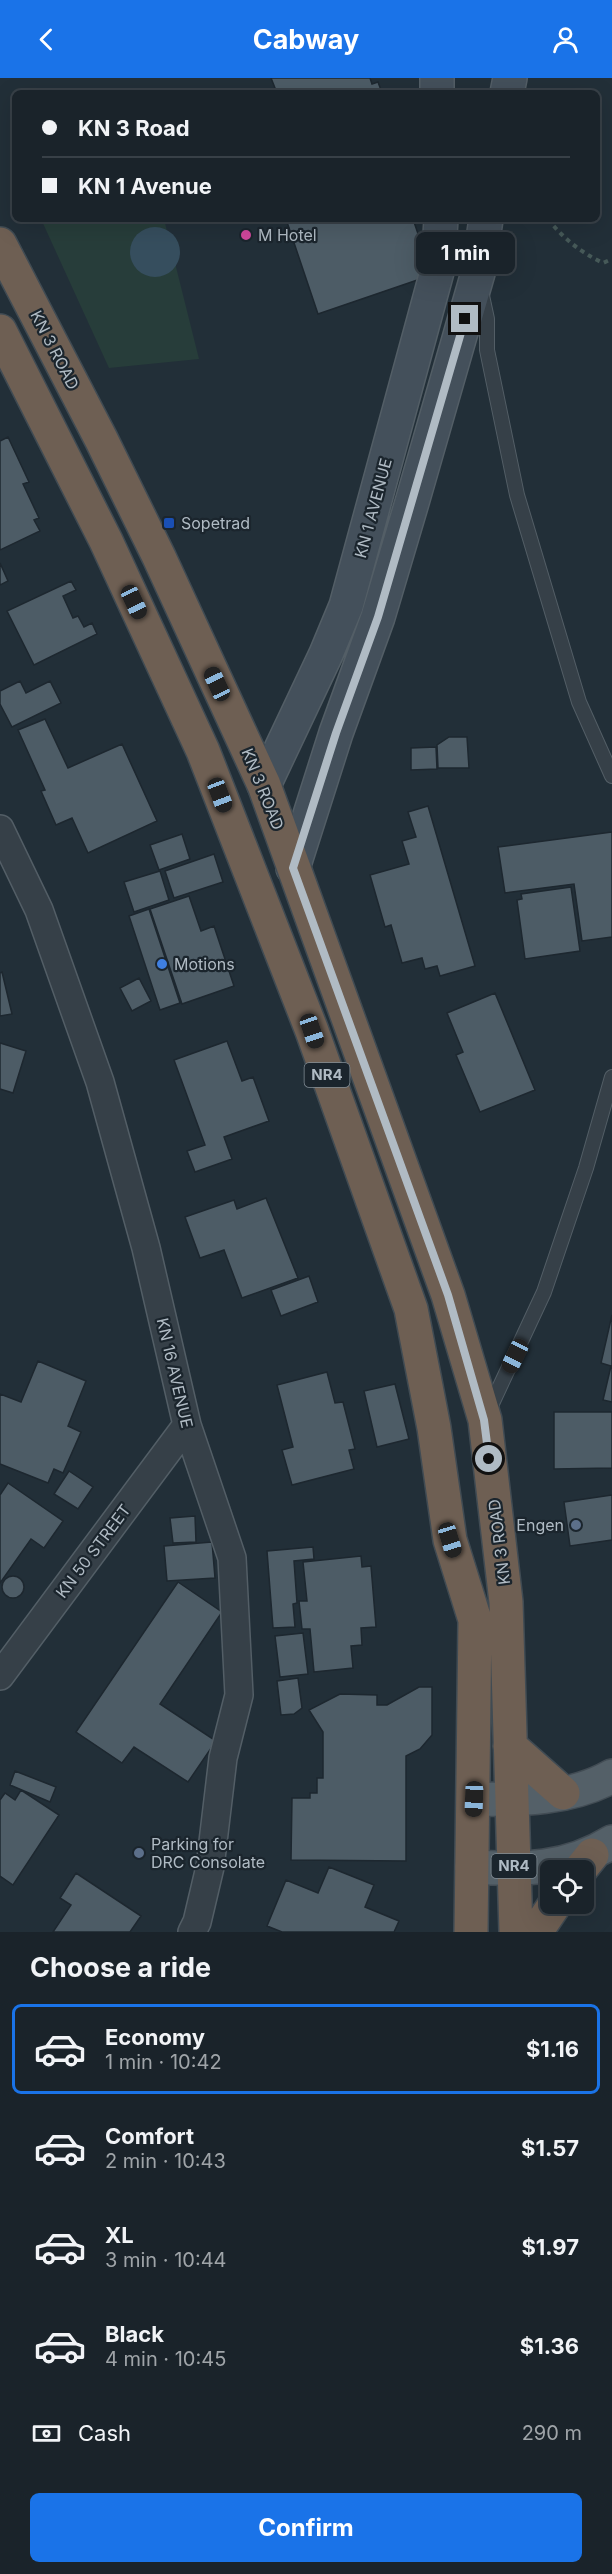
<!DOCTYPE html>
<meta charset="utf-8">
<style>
:root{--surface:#1a232a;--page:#272f36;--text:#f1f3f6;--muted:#9fa4a8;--line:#384047;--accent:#1a73e8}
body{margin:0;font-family:Inter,sans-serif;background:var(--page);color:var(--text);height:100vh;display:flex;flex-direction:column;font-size:22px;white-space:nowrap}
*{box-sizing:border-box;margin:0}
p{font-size:20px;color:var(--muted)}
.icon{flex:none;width:33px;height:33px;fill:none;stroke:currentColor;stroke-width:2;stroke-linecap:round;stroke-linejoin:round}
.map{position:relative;height:1854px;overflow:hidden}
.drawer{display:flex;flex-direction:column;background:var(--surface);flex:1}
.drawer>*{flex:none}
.hud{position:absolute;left:12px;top:12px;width:588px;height:132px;border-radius:9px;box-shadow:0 6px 24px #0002,0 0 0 2px var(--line);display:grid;align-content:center;height:132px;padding:0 30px;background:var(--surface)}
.buttons{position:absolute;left:540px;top:1782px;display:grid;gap:12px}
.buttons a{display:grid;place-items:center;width:54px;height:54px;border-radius:9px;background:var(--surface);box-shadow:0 6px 24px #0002,0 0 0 2px var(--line);font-size:30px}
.end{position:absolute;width:27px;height:27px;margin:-14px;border:8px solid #b0bbc4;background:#111;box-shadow:0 0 0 3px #111}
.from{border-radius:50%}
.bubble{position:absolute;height:42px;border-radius:9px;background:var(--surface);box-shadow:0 6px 24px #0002,0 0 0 2px var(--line);font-size:20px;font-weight:700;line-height:42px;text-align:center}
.car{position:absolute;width:18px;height:36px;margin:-18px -9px;border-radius:8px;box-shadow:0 0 4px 2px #0007;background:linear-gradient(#222 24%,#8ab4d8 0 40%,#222 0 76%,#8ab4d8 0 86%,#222 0)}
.hud b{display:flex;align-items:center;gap:21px;height:57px;font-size:22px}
.hud b+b{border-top:2px solid var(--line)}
.hud i{width:15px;height:15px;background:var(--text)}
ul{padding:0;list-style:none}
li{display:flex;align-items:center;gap:18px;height:90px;margin:0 12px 9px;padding:0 18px;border:3px solid transparent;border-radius:9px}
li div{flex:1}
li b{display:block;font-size:22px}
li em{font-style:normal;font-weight:700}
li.active{border-color:var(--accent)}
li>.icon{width:54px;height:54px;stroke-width:1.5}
h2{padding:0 30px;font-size:27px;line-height:72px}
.pay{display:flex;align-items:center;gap:15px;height:66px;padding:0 30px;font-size:22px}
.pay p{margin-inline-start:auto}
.primary-button{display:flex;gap:12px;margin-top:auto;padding:12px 30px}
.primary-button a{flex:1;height:69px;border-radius:9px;background:var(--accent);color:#fff;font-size:24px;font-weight:700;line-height:69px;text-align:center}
header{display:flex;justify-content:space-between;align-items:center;height:78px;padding:0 30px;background:var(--accent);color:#fff;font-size:27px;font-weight:700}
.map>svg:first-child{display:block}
.green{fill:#273d3a}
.water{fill:#364e5e}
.building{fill:#4d5c66;stroke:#1d272f;stroke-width:1.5}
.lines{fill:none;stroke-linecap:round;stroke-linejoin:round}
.lane-casing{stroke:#535e66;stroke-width:16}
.street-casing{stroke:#535e66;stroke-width:30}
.secondary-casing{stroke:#535e66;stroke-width:36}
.primary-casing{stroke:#424c54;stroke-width:36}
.highway-casing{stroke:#404b53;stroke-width:36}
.path{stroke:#465958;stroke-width:4;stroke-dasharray:4.5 4.5;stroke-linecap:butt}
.lane{stroke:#364048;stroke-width:14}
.street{stroke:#364048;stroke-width:27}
.secondary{stroke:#44505b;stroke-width:33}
.primary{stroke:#546068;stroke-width:33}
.highway{stroke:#6e5f53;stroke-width:33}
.route{stroke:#b0bbc4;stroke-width:8}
.hotel-dot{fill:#d1479c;stroke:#1b252d;stroke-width:2}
.transit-dot{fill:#1a4fb4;stroke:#1b252d;stroke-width:2}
.shop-dot{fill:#3f7fe0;stroke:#1b252d;stroke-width:2}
.service-dot{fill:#5c6f8a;stroke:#1b252d;stroke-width:2}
.labels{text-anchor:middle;stroke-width:4.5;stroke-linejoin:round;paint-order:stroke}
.shield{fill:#1b252d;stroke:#838e97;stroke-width:1.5}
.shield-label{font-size:15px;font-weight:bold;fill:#b0bbc4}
.poi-label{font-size:16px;fill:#b0bbc4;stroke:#1b252d;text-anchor:start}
.street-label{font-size:16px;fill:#b0bbc4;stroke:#1b252d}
</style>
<header><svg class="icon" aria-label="back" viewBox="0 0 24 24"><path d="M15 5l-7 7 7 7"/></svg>Cabway<svg class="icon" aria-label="person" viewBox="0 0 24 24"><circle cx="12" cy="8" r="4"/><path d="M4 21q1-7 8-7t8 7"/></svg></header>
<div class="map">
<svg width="612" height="1854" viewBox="0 0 612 1854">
<rect width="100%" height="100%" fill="#222f38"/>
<!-- green -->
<path class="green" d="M41,141H80L81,143L93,141H164L199,281L109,290Z"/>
<!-- water -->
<path class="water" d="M130 174a25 25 0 1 1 50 0a25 25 0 1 1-50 0Z"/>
<!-- building -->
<path class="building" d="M271,0H370L372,6L378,4L382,15H277Z
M286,141H413L432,197L318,236Z
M8,359L29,404L23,406L39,440L34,442L40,453L0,472V363Z
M0,485L8,503L0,507Z
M71,503L76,512L63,518L73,540L78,538L84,549L92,545L97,556L34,587L7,533Z
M20,603L26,615L50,603L61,625L12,649L0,626V613Z
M45,641L68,690L122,666L157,743L88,775L72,740L56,747L41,713L45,712L18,652Z
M449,659H467L469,690H438L437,667Z
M436,669L437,691L411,692V670Z
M428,728L475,888L440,898L437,888L425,891L422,880L402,885L391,847L385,849L370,797L409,786L402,763L416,759L408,734Z
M612,754V859L582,863L574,806L505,815L498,769Z
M182,756L190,781L159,792L150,767Z
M214,776L223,804L174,820L165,793Z
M160,793L169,822L134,834L124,804Z
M571,809L580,873L525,881L517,822L522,821L521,816Z
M189,818L201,853L214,848L234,908L182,926L150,831Z
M149,831L180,925L160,932L129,838Z
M2,894L12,936L0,938V895Z
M139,900L151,923L132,933L120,910Z
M495,915L535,1012L480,1034L456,977L463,974L447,935Z
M227,963L242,1003L253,999L269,1043L224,1059L232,1081L195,1094L187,1073L205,1067L174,982Z
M0,965L26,973L13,1015L0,1011Z
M266,1120L298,1200L242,1220L224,1172L200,1180L185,1139L234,1122L237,1131Z
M309,1198L318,1224L281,1238L271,1212Z
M612,1237V1324L603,1322L611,1288L601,1285Z
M38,1283L86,1303L68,1348L81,1354L63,1395L54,1391L48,1405L0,1386V1316L21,1324Z
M327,1294L335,1325L343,1324L355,1371L349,1372L354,1391L292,1407L282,1372L293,1369L277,1307Z
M395,1306L409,1361L377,1369L364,1313Z
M554,1334H612V1390L554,1391Z
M69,1393L93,1409L78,1431L54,1416Z
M8,1405L63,1443L44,1470L31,1461L0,1505V1417Z
M612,1417V1462L570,1468L564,1424Z
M195,1438L196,1464L173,1465L170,1440Z
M212,1464L215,1500L167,1503L164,1468Z
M313,1469L314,1481L294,1483L297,1525L293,1526L295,1549L273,1550L267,1473Z
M361,1478L362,1489L371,1488L376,1549L361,1550L362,1567L351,1568L353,1590L314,1594L310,1551H302L299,1523H307L303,1484Z
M2 1509a11 11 0 1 1 22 0a11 11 0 1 1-22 0Z
M178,1504L222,1534L160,1626L216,1663L188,1704L134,1669L122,1685L76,1654Z
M303,1555L308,1596L280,1599L275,1558Z
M298,1600L302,1630L294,1636L281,1637L277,1603Z
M419,1609H432V1657L420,1671L406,1678V1783L291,1782L292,1720H310V1715H317V1700H323V1654L309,1632L340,1616L377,1617V1627H387Z
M15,1693L56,1709L50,1724L10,1707Z
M21,1712L59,1737L13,1807L0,1798V1722L5,1715L15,1722Z
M329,1789L374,1807L365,1829L399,1843L394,1854H282L267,1848L286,1802L318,1815Z
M76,1795L141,1838L130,1854H53L71,1827L60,1820Z"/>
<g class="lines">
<defs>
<path id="lane" d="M481,213L487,241V272L517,417L579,624L612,698
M488,1334L544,1214L586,1090L612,999"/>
<path id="street" d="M0,751L39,832L100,1004L146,1170L187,1347L232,1480L239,1617L223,1680L210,1789L197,1844L192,1854
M0,1598L187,1347"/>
<path id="secondary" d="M437,0V15
M507,15L510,0
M264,707L326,576L346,528L438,190L441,141
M293,790L336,655L378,539L413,421L478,195L486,141"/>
<path id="primary" d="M474,1721C519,1722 572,1721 612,1698
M472,1789C523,1792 567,1792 612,1764"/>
<path id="highway" d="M0,166L101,361L159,479L264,707L448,1217L485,1342L506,1524L516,1854
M0,253L106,463L203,673L312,953L411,1231L434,1350L450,1462L475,1542L471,1854
M510,1668L563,1715
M580,1792L592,1777
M536,1854L555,1826"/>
</defs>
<!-- lane casing -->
<use href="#lane" class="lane-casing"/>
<!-- street casing -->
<use href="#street" class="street-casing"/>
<!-- secondary casing -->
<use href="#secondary" class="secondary-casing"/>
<!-- primary casing -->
<use href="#primary" class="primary-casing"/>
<!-- highway casing -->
<use href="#highway" class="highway-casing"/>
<!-- path -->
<path class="path" d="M548,141C563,160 580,174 603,185L612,181"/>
<!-- lane -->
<use href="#lane" class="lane"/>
<!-- street -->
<use href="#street" class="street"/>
<!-- secondary -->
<use href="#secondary" class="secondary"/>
<!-- primary -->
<use href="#primary" class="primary"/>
<!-- highway -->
<use href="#highway" class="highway"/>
</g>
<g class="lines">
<!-- route -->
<path class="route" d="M465,241L378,539L336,655L293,790L448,1217L484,1342L489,1381"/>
</g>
<!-- markers -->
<circle class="hotel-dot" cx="246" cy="157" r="6"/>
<rect class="transit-dot" x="163" y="439" width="12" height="12" rx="3"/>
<circle class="shop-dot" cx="162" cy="886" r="6"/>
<g class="service-dot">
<circle cx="576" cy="1447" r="6"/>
<circle cx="139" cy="1775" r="6"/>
</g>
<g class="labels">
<!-- shield labels -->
<g class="shield">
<rect x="304.5" y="985" width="45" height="24" rx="4.5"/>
<rect x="491.5" y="1776" width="45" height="24" rx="4.5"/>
</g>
<g class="shield-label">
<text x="327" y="1002">NR4</text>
<text x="514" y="1793">NR4</text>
</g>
<!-- poi labels -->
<g class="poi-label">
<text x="258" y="163">M Hotel</text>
<text x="181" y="451">Sopetrad</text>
<text x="174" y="892">Motions</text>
<text x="564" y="1453" text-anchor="end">Engen</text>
<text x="151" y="1772">Parking for<tspan x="151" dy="18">DRC Consolate</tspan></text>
</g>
<!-- street labels -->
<g class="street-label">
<text transform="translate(55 272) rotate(63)" y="6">KN 3 ROAD</text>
<text transform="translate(373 430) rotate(-75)" y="6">KN 1 AVENUE</text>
<text transform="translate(263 711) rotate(68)" y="6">KN 3 ROAD</text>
<text transform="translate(175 1295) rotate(77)" y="6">KN 16 AVENUE</text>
<text transform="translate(499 1464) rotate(-97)" y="6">KN 3 ROAD</text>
<text transform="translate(93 1473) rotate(-53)" y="6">KN 50 STREET</text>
</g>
</g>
</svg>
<div class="buttons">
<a><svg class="icon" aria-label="locate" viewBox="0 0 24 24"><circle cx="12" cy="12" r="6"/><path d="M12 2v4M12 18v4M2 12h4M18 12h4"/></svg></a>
</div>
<i class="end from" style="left:489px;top:1381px"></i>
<i class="end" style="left:465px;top:241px"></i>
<div class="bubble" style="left:416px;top:154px;width:99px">1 min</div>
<i class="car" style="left:134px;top:524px;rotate:155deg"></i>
<i class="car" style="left:217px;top:606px;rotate:335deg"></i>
<i class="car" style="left:220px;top:717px;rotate:159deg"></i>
<i class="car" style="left:312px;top:953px;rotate:161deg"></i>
<i class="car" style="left:515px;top:1278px;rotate:206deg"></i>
<i class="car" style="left:450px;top:1462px;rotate:163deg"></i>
<i class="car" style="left:474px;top:1721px;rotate:182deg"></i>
<div class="hud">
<b><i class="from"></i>KN 3 Road</b>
<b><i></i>KN 1 Avenue</b>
</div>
</div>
<section class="drawer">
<h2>Choose a ride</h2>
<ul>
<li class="active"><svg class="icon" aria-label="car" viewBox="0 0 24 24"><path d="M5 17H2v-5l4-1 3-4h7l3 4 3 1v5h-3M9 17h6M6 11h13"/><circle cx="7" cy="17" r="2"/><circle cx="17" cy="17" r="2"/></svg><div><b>Economy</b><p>1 min · 10:42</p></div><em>$1.16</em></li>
<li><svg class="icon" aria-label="car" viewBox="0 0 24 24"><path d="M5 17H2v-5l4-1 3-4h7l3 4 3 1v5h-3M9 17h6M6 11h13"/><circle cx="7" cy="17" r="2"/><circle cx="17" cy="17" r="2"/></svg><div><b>Comfort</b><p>2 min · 10:43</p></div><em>$1.57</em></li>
<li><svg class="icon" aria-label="car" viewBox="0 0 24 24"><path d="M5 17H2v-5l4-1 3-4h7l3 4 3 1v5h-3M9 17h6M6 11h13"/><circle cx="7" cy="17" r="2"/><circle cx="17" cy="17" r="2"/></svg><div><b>XL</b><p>3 min · 10:44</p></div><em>$1.97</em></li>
<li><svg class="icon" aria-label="car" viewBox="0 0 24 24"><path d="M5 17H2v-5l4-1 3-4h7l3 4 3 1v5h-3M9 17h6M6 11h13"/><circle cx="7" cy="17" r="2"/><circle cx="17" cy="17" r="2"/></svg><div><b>Black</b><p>4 min · 10:45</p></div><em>$1.36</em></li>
</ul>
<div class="pay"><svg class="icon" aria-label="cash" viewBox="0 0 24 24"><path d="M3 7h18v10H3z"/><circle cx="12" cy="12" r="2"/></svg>Cash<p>290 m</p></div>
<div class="primary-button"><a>Confirm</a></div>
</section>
